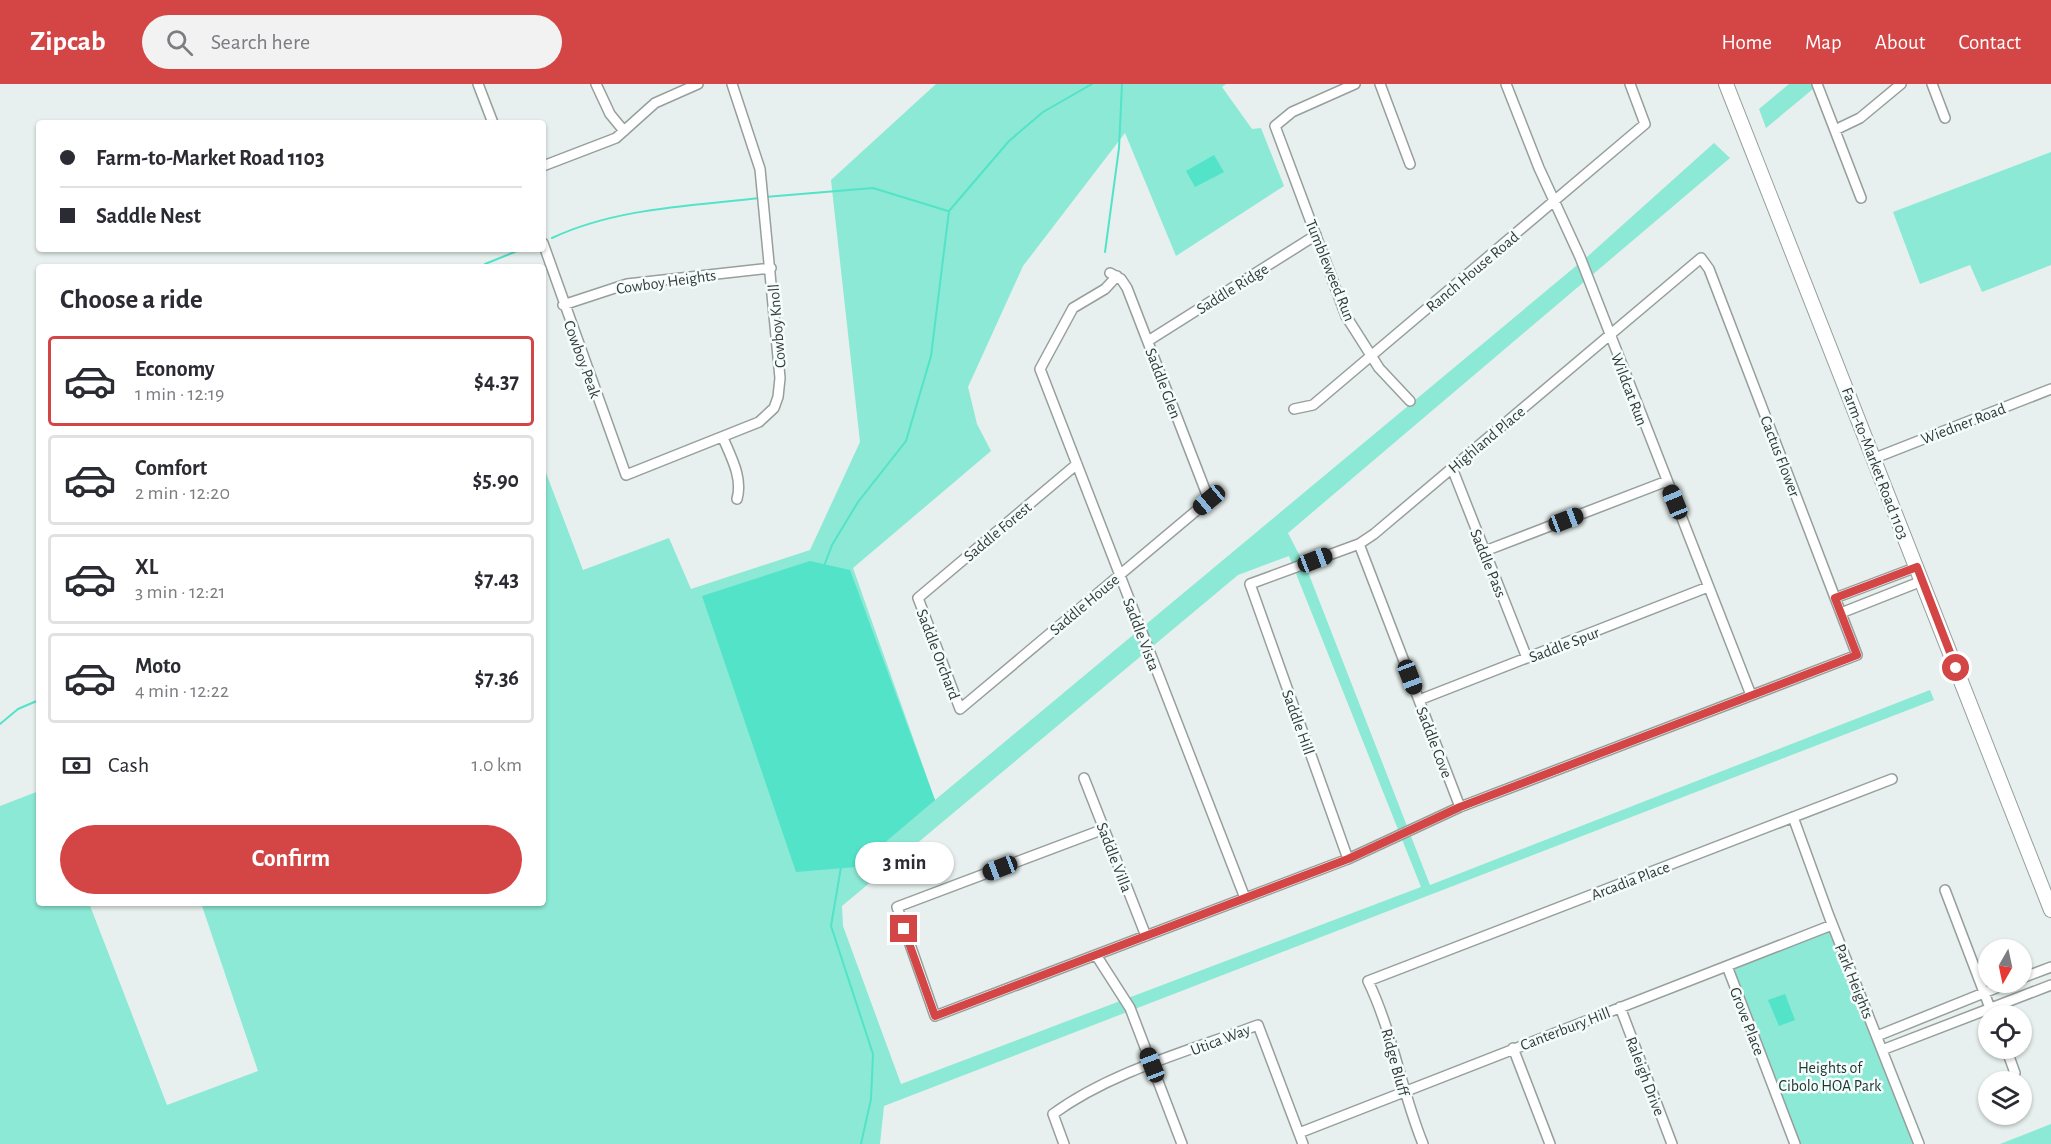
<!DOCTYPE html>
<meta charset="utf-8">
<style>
:root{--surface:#fff;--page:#f2f2f3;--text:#2b2b33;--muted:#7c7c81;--line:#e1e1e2;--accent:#d44546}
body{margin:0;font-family:"Alegreya Sans",sans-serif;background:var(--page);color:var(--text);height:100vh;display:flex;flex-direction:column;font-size:22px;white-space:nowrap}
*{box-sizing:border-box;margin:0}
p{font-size:20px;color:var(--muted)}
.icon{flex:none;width:33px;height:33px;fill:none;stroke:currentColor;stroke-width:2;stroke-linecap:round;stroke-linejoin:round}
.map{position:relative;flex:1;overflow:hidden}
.side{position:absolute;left:36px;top:180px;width:510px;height:642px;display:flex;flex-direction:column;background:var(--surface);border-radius:6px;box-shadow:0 2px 4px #0004}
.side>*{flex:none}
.banner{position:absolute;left:36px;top:36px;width:510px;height:132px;border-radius:6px;box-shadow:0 2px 4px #0004;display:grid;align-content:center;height:132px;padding:0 24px;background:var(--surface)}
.needle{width:39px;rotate:189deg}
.fabs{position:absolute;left:1978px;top:855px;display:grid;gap:12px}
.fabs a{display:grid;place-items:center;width:54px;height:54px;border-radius:50%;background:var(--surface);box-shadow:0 2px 4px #0004;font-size:30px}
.end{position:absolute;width:27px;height:27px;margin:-14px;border:8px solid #d44546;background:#fff;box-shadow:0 0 0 3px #fff}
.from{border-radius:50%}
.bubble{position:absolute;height:42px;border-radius:21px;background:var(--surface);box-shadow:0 2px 4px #0004;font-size:20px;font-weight:700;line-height:42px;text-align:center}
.car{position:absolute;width:18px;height:36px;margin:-18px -9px;border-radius:8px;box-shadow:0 0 4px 2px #0007;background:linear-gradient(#222 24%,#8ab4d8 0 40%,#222 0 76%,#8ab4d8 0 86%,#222 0)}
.banner b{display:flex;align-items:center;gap:21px;height:57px;font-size:22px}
.banner b+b{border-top:2px solid var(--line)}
.banner i{width:15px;height:15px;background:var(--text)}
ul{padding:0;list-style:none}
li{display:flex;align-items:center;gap:18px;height:90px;margin:0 12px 9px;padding:0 12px;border:3px solid var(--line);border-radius:6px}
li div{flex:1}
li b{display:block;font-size:22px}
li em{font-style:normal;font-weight:700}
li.active{border-color:var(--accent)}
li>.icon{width:54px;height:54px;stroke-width:1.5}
h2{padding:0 24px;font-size:27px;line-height:72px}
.pay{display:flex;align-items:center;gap:15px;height:66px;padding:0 24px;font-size:22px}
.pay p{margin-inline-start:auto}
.action{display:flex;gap:12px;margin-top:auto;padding:12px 24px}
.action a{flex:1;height:69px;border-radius:36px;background:var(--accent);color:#fff;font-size:24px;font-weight:700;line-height:69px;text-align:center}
header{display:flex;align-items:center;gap:36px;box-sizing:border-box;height:84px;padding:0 30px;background:var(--accent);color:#fff}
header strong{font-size:28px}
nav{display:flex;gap:33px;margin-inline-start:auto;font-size:21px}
.search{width:420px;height:54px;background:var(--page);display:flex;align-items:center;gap:15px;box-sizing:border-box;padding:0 21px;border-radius:33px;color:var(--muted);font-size:22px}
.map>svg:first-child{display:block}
.green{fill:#8ce9d5;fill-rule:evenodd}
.water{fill:#52e3c9}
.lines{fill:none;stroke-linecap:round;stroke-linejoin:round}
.stream{stroke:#52e3c9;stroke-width:2}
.minor-casing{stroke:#979f9c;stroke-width:12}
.secondary-casing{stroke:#979f9c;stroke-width:16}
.minor{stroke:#fff;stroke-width:9}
.secondary{stroke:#fff;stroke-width:14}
.route{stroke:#d44546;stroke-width:8}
.labels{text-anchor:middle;stroke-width:5;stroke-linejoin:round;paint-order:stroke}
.street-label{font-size:16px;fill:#363a39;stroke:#f4fdfb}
.park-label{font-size:16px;fill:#203832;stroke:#f4fdfb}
</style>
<header>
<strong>Zipcab</strong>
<div class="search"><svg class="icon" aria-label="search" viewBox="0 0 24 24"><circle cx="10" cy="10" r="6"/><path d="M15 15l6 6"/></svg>Search here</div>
<nav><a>Home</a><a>Map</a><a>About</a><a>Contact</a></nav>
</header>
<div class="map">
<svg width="2051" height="1060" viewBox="0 0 2051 1060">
<rect width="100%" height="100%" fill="#e7f0ee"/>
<!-- green -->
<path class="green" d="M936,0H1226L1222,3L1252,45L1261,44L1284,102L1176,172L1125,49L1023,182L968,303L977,340L991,367L853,484L935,716L1588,172L1714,59L1730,74L1288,449L1308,488L1430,801L1930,606L1934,616L884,1022L880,1060H0V722L39,707V819H89L167,1021L258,987L201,819H543V381L583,486L669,454L691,505L810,466L860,358L831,96ZM1289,472L1421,803L901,1000L843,842L842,822L1238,491Z
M1789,0H1819L1766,44L1759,25Z
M2051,68V181L1982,208L1970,181L1920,200L1893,128Z
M1832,841L1918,1060H1795L1727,882Z
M2051,1040V1060H2000Z"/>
<!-- water -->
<path class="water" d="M1214,71L1224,88L1195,103L1186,87Z
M810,477L850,486L935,716L856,783L796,788L702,512Z
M1785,910L1795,936L1779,942L1768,916Z"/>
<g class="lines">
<!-- stream -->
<path class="stream" d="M765,113L873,104L948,127
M552,154C616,124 690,122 760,114
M1105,168L1119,64L1122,0
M484,183L485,180L522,165
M824,482L832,461L858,418L906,357L931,272L949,127L1009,57L1043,28L1092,0
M0,640L18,625L39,616
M841,783L831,842L873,970L871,1015L861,1060"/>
<defs>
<path id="minor" d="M478,0L493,39
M596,0L610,30L624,47
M1355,0L1292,28L1275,42L1346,232L1379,284L1410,317
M1380,0L1410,80
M1506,0L1539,84L1580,173L1751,611
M1817,0L1861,114
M1932,0L1945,34
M1835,46L1860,34L1901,0
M543,82L616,54L655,19L698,0
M543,159L626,391L759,338L774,324L778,313L780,294L760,85L732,0
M1117,192L1105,205L1073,224L1040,285L1245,814
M563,221L627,200L771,184
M1148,257L1316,151
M1294,325L1313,321L1645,40L1630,0
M723,354C731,373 743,394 737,415
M1875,374L2051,305
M1077,380L918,514L960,625L1209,416L1127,204L1121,195L1110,189
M1452,384L1527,574
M1359,460L1460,723
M1485,467L1667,397
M1835,514L1917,483
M1841,529L1922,497
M1419,616L1708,503
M1084,694L1146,852
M1793,733L1829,832L1919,1060
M1104,745L897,823L935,932L1348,775L1460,723L1857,571L1709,185L1701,174L1374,450L1359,460L1250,500L1348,775
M1945,806L1993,932
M1096,871L1130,924L1182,1060
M1727,882L1795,1060
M2022,894L2051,883
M1620,923L1672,1060
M1877,952L2011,898
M1513,964L1550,1060
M2006,964L2015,989
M1882,966L2051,901
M1299,1049L1832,841
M1064,1060L1053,1030C1112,987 1189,967 1258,941L1303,1060
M1423,1060C1401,1006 1393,949 1368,897L1892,695"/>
<path id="secondary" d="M1726,0L2051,826"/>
</defs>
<!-- minor casing -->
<use href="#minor" class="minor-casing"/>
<!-- secondary casing -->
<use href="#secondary" class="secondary-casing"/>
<!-- minor -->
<use href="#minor" class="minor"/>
<!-- secondary -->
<use href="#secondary" class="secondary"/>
</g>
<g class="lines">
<!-- route -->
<path class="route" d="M904,845L935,932L1348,775L1460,723L1857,571L1835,514L1917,483L1956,584"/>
</g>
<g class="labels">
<!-- street labels -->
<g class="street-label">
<text transform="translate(1331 186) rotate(68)" y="6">Tumbleweed Run</text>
<text transform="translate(1472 187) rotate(-40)" y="6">Ranch House Road</text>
<text transform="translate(666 197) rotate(-8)" y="6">Cowboy Heights</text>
<text transform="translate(1232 204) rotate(-32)" y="6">Saddle Ridge</text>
<text transform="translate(776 242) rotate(-95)" y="6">Cowboy Knoll</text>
<text transform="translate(583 275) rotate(70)" y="6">Cowboy Peak</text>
<text transform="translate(1164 299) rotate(69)" y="6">Saddle Glen</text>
<text transform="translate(1630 305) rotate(69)" y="6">Wildcat Run</text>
<text transform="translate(1963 339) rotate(-21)" y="6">Wiedner Road</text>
<text transform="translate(1486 355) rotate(-40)" y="6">Highland Place</text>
<text transform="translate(1781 372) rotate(69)" y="6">Cactus Flower</text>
<text transform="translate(1876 379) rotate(69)" y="6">Farm-to-Market Road 1103</text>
<text transform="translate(997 447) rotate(-40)" y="6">Saddle Forest</text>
<text transform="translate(1489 479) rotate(68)" y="6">Saddle Pass</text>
<text transform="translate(1084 520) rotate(-40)" y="6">Saddle House</text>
<text transform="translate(1142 550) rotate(69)" y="6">Saddle Vista</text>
<text transform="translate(1564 560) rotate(-21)" y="6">Saddle Spur</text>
<text transform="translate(939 570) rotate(69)" y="6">Saddle Orchard</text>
<text transform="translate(1299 638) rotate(70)" y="6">Saddle Hill</text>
<text transform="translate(1435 658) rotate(69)" y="6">Saddle Cove</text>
<text transform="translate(1115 773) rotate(69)" y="6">Saddle Villa</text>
<text transform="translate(1630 796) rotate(-21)" y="6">Arcadia Place</text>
<text transform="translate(1855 897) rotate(68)" y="6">Park Heights</text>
<text transform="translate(1748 937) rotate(69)" y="6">Grove Place</text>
<text transform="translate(1565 944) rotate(-21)" y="6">Canterbury Hill</text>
<text transform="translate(1220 955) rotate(-21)" y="6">Utica Way</text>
<text transform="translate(1396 978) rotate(75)" y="6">Ridge Bluff</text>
<text transform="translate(1646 992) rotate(69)" y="6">Raleigh Drive</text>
</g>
<!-- park labels -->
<g class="park-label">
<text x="1830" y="989">Heights of<tspan x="1830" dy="18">Cibolo HOA Park</tspan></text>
</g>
</g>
</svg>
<div class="fabs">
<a><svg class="needle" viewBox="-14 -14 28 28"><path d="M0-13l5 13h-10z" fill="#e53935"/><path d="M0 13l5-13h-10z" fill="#7c7c81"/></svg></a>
<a><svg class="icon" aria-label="locate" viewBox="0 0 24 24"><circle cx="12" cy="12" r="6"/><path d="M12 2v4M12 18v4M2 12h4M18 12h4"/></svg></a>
<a><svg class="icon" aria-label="layers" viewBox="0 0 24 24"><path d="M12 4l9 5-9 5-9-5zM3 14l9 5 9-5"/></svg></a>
</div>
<i class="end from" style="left:1956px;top:584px"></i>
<i class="end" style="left:904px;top:845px"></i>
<div class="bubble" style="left:855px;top:758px;width:99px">3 min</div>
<i class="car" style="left:1209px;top:416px;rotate:230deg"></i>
<i class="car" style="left:1675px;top:418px;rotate:338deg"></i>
<i class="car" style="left:1566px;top:436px;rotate:69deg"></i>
<i class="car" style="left:1315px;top:476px;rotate:69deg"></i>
<i class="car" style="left:1410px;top:593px;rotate:159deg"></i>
<i class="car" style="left:1000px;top:784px;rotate:249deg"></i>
<i class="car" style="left:1152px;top:981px;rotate:339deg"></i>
<div class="banner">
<b><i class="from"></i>Farm-to-Market Road 1103</b>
<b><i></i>Saddle Nest</b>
</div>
<section class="side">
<h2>Choose a ride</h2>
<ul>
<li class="active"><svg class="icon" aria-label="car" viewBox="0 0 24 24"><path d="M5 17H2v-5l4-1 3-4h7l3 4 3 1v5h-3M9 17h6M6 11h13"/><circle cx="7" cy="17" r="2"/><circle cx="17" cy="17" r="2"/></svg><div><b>Economy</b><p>1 min · 12:19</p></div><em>$4.37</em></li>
<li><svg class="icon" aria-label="car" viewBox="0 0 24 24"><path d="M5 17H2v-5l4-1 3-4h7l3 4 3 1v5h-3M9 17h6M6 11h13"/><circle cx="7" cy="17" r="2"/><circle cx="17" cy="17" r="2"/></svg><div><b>Comfort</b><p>2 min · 12:20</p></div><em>$5.90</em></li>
<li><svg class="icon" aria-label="car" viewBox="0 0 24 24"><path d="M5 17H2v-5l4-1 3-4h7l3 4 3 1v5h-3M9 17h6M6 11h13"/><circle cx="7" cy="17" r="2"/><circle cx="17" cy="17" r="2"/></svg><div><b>XL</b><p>3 min · 12:21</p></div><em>$7.43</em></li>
<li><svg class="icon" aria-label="car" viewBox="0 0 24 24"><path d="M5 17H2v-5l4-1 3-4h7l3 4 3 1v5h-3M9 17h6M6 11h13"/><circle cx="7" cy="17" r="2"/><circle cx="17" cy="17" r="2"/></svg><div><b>Moto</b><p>4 min · 12:22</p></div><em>$7.36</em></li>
</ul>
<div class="pay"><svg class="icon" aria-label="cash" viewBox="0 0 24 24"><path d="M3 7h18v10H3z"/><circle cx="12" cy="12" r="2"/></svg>Cash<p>1.0 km</p></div>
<div class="action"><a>Confirm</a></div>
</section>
</div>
